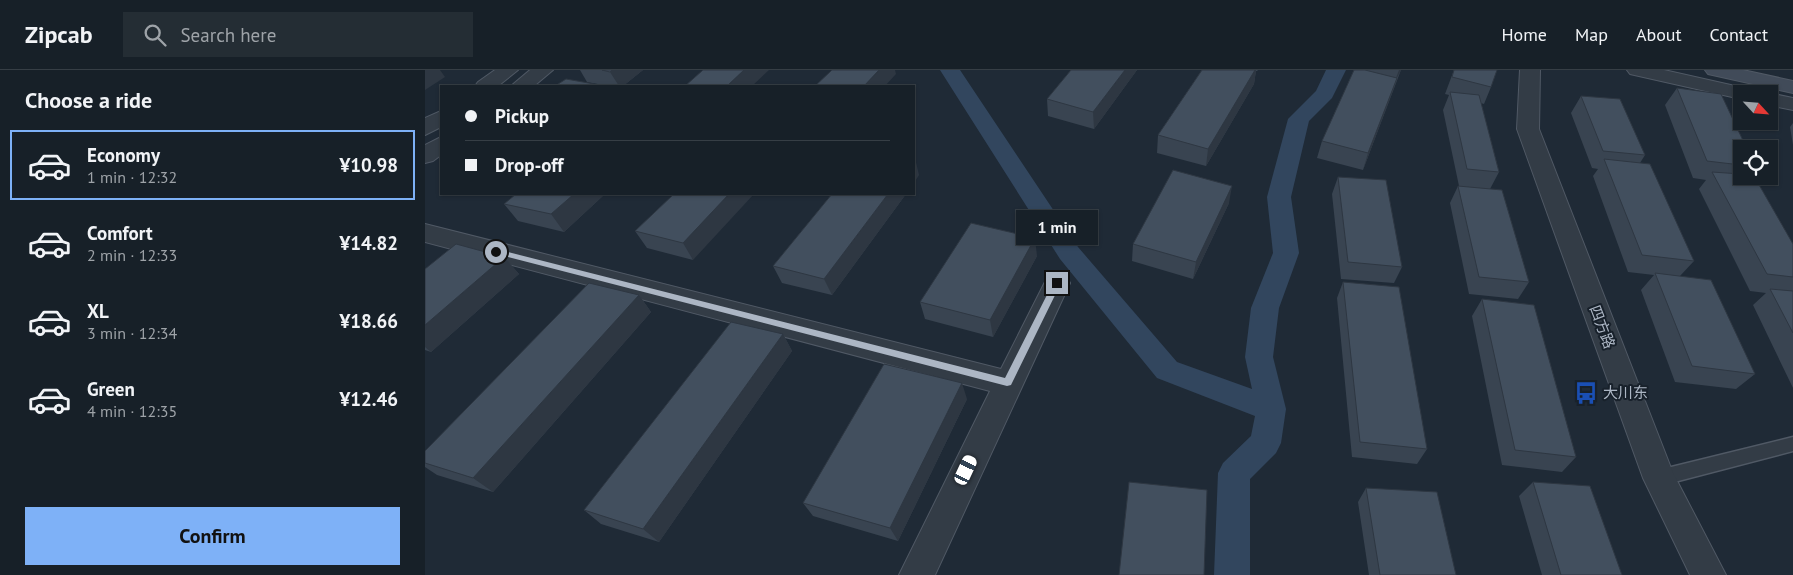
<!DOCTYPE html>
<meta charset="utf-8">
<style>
:root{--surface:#172028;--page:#242d34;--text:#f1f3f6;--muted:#9ea3a8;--line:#363e45;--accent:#7eb1f7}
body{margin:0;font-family:"PT Sans","Noto Sans SC",sans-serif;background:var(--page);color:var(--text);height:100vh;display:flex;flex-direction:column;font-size:19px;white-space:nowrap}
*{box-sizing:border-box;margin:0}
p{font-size:16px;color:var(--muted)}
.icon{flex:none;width:28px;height:28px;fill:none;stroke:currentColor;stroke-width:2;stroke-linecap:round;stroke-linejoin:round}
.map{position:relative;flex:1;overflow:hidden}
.panel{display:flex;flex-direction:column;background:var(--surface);width:425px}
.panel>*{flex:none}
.top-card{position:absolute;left:15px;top:15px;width:475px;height:110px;border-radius:0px;box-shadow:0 1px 4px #0004,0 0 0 1px var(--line);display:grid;align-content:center;height:110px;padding:0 25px;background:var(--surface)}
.needle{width:32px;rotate:116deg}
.fabs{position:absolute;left:1308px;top:15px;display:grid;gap:10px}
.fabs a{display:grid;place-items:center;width:45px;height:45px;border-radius:0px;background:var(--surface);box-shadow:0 1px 4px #0004,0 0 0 1px var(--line);font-size:25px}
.end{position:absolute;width:22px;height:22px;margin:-11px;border:6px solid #acb6c4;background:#111;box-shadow:0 0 0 2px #111}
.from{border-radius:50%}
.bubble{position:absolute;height:35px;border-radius:0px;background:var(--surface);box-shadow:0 1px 4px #0004,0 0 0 1px var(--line);font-size:16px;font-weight:600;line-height:35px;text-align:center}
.car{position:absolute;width:15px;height:30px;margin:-15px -8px;border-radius:6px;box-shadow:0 0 4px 1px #0007;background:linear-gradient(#fff 24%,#345 0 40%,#fff 0 76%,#345 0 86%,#fff 0)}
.top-card b{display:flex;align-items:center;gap:18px;height:48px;font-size:19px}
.top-card b+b{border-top:1px solid var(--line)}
.top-card i{width:12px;height:12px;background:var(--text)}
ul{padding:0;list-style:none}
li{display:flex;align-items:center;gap:15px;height:70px;margin:0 10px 8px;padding:0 15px;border:2px solid transparent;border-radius:0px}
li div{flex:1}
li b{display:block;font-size:19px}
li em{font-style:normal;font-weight:600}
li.selected{border-color:var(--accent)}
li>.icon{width:45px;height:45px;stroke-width:1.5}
h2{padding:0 25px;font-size:22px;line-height:60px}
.action{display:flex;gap:10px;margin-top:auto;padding:10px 25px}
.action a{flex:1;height:58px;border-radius:0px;background:var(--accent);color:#111;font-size:20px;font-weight:600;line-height:58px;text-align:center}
header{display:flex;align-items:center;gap:30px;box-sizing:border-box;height:70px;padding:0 25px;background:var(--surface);border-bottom:1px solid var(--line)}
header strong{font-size:24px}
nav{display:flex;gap:28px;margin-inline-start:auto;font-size:18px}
.search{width:350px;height:45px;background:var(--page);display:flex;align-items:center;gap:12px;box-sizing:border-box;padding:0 18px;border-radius:0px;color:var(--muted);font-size:19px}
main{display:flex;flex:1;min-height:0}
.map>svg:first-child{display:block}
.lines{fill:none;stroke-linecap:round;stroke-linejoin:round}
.canal{fill:#32465e;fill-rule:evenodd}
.service-casing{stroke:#505965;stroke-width:3}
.minor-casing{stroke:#505965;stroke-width:2}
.tertiary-casing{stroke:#505965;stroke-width:2}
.secondary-casing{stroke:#505965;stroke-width:2}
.service{fill:#333c46;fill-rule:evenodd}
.minor{fill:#333c46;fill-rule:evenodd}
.tertiary{fill:#333c46;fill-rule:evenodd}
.secondary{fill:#414b59;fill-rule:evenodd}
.wall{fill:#394451}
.shaded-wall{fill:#2e3742}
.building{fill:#424f5e;stroke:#2e3742}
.route{fill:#acb6c4}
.labels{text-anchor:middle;stroke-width:4;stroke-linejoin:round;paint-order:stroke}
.street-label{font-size:15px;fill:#acb6c4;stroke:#18212b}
.poi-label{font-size:15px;fill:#acb6c4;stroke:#18212b;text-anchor:start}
</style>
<header>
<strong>Zipcab</strong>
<div class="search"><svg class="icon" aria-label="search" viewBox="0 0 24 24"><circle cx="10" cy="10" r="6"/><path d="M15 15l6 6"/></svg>Search here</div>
<nav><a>Home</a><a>Map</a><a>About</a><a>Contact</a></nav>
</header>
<main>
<section class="panel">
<h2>Choose a ride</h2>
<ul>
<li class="selected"><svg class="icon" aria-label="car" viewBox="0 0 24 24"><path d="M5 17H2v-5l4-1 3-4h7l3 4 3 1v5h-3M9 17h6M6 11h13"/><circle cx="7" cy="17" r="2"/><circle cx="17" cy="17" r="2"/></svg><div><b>Economy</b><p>1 min · 12:32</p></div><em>¥10.98</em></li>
<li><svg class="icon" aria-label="car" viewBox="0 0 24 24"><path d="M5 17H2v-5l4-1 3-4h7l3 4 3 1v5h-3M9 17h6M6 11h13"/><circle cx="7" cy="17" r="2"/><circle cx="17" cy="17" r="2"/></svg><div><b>Comfort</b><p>2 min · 12:33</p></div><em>¥14.82</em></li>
<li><svg class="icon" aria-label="car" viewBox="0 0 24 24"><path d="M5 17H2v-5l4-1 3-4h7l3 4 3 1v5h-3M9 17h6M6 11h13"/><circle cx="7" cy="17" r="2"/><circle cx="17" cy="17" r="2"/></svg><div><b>XL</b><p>3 min · 12:34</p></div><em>¥18.66</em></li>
<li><svg class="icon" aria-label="car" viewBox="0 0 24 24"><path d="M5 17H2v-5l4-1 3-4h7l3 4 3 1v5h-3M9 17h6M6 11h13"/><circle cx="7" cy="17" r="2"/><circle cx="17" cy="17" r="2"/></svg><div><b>Green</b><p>4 min · 12:35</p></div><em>¥12.46</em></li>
</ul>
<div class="action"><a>Confirm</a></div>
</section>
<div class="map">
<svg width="1368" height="505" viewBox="0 0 1368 505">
<rect width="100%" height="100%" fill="#1f2a36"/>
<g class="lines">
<!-- canal -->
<path class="canal" d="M515,0H535L653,177L752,292L827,319L820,287L826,238L848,183L842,127L863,49L891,21L901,0H921L907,28L884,51L866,127L874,183L854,238L848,287L861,339L856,373L851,383L825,409V505H789L793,403L798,393L826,366L830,346L732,308L635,189Z"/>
<defs>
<path id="service" d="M1368,367V381L1234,416L1228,414L1225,408L1228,402L1234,400Z"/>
<path id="minor" d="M1202,0H1239L1328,20L1331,24H1316V29L1205,4Z
M1344,23L1368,28V40L1344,35V24H1340Z
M0,154L576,299L623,206L632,203L641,206L645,213L510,505H474L565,321L0,172Z"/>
<path id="tertiary" d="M70,0H93L73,16H50L53,12Z
M105,0H128L109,16H86Z
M1095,0H1115L1114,59L1248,403L1301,505H1265L1218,408L1092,59Z
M16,41V57L0,65V48Z
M16,67V85L8,91L0,93V75Z"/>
<path id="secondary" d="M1280,0H1318L1368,11V23L1283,4Z"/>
</defs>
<!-- service casing -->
<use href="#service" class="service-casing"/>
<!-- minor casing -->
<use href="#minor" class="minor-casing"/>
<!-- tertiary casing -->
<use href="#tertiary" class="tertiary-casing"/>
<!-- secondary casing -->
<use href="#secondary" class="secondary-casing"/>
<!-- service -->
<use href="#service" class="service"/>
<!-- minor -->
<use href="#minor" class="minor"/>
<!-- tertiary -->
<use href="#tertiary" class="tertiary"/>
<!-- secondary -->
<use href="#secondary" class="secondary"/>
</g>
<!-- wall -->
<path class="wall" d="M155,0H218L198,16H183L162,12Z
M646,0H712L669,59L623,46L622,29Z
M777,0H833L832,1H831L829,14L781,96L732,83L733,65Z
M929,0H976L938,100L892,88L897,71Z
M1029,0L1066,17L1059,34L1056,33L1074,102L1065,119L1104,212L1093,229L1044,224L1025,133L1033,116H1034L1018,40L1024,25L1020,24Z
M1252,18L1316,79V106L1368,174V318L1328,235L1341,223L1325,221L1274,119L1281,110L1268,108L1240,35Z
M1156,26L1220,85L1215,93L1269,191L1255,206L1330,304L1311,319L1250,312L1216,220L1229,205L1203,202L1168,106L1173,99L1167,98L1146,43Z
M1368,53V75L1365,57Z
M913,107L977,197L969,213L916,209L907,124Z
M180,124L139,162L93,151L79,134Z
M249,124L268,190L222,178L210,161Z
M407,124H481L407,225L357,213L348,196Z
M804,133L768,209L707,191L708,174Z
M612,186L568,267L500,249L495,232Z
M79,187L94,204L6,282L0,280V199Z
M918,212L1002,379L992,394L927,387L912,228Z
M214,225L226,242L68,422L12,405L0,397V381Z
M1057,229L1151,387L1137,402L1077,395L1047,246Z
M358,264L367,281L234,472L176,454L159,440Z
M542,329L473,471L388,446L378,433Z
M1108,412L1197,505H1117L1094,426Z
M941,418L1031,505H944L933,432Z"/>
<!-- shaded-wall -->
<path class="shaded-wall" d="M0,0H15L20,7L0,20Z
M187,0H218L198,16H194L185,2Z
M319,0H344L327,16H302Z
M454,0H470L471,4L460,16H439Z
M700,0H712L669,59L668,42Z
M830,0H831L829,14L781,96L783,79Z
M974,0H976L968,16Z
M972,8L966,25L938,100L943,83Z
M490,88L494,105L489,113V89Z
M807,116L804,133L768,209L771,192Z
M149,124H180L139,162L126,144Z
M304,124H329L268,190L258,173Z
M463,124H481L407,225L399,209Z
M610,168L612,186L568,267L565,250Z
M79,187L94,204L6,282L0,277V255Z
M214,225L226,242L68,422L48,408Z
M358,264L367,281L234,472L218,459Z
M537,313L542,329L473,471L465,458Z"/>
<!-- building -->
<path class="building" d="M177,0H187L185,2Z
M278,0H319L302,16H260Z
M407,0H454L439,16H390Z
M646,0H700L668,42L622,29Z
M777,0H830L783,79L733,65Z
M929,0H940L972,8L943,83L897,71Z
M1029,0H1072L1066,17L1027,7Z
M141,9L175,15L174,16H130Z
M1252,18L1296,24L1322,79H1316V95L1282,91Z
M1025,22L1054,25L1074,102L1042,99Z
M1156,26L1195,29L1220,85L1178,81Z
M1179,89L1225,94L1269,191L1217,185Z
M748,100L807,116L771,192L708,174Z
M1287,102L1316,104V106H1329L1368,174V207L1342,204Z
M913,107L961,110L977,197L923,192Z
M1033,116L1077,120L1104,212L1054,207Z
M91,124H149L126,144L79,134Z
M249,124H304L258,173L210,161Z
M407,124H463L399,209L348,196Z
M546,153L610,168L565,250L495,232Z
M31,174L79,187L0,255V199Z
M1230,203L1286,210L1330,304L1267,296Z
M918,212L974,217L1002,379L935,372Z
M164,213L214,225L48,408L0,393V381Z
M1345,219L1368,221V263Z
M1057,229L1109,235L1151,387L1090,380Z
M306,252L358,264L218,459L159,440Z
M459,294L537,313L465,458L378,433Z
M704,412L782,420L779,505H694Z
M1108,412L1165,416L1197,505H1136Z
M941,418L1012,422L1031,505H955Z"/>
<!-- route -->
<path class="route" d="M71,179L580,308L629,211L636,213L586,315L582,316L68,183L67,182Z"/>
<!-- icons -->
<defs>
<symbol id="bus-bare" viewBox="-9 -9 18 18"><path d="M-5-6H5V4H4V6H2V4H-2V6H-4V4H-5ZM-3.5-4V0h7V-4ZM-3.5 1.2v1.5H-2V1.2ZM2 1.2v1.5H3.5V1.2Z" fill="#1a4fb4" stroke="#18212b" stroke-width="2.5" paint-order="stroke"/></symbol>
</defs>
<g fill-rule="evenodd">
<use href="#bus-bare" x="1145" y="307" width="32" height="32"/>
</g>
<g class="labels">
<!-- street labels -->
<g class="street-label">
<text transform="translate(1177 257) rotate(69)" y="5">四方路</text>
</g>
<!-- poi labels -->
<g class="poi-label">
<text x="1178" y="328">大川东</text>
</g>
</g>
</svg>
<div class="fabs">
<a><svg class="needle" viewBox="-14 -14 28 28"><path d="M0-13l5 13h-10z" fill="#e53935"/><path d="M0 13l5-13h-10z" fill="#9ea3a8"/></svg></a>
<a><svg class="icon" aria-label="locate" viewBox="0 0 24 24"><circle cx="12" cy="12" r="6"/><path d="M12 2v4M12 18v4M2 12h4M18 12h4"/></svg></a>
</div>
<i class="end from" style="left:71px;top:182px"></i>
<i class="end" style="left:632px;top:213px"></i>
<div class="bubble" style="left:591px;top:140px;width:82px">1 min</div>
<i class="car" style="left:541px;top:400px;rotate:25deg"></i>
<div class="top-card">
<b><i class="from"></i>Pickup</b>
<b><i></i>Drop-off</b>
</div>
</div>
</main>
